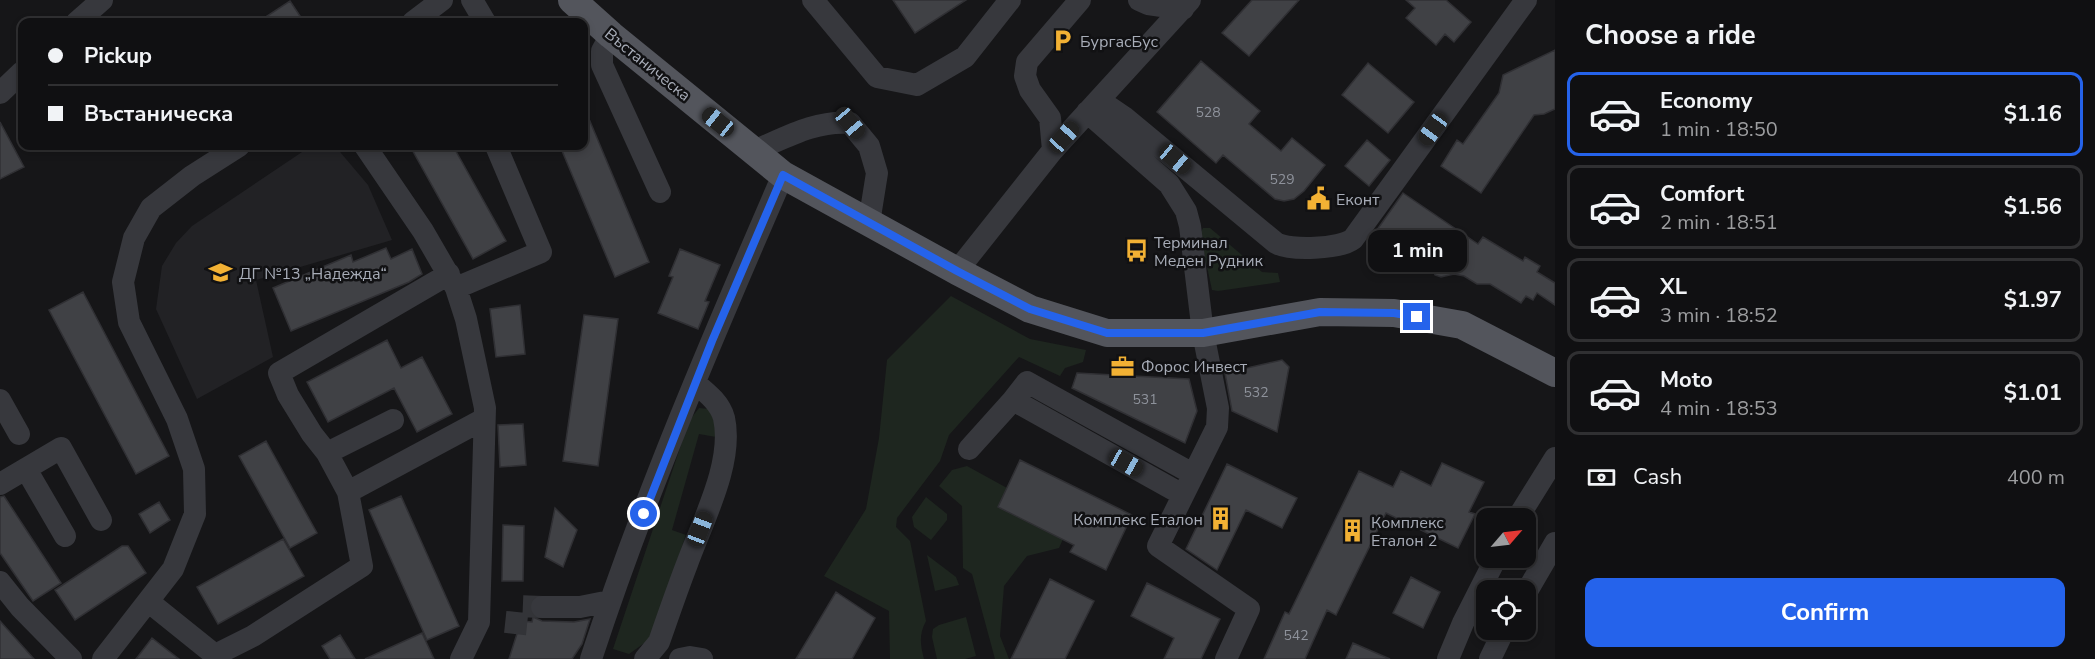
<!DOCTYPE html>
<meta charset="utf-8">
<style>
:root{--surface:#101012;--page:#19191b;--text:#f1f3f6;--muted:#9c9d9f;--line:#303032;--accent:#2563eb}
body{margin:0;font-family:"Nunito Sans",sans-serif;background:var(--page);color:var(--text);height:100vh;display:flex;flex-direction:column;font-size:22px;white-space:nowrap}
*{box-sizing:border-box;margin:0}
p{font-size:20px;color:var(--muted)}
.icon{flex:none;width:33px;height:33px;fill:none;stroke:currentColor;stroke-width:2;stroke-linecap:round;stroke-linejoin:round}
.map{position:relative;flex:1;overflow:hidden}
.side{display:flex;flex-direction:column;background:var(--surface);width:540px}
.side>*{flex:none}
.banner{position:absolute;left:18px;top:18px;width:570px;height:132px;border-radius:12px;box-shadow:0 3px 9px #0003,0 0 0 2px var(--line);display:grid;align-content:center;height:132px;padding:0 30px;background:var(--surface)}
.needle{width:39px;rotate:62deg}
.tools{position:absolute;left:1476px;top:508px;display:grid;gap:12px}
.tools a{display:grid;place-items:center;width:60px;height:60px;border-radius:12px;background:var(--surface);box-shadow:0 3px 9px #0003,0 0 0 2px var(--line);font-size:30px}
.end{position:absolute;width:27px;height:27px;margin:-14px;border:8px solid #2563eb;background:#fff;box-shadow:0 0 0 3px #fff}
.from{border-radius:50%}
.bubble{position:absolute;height:42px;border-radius:12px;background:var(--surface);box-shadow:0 3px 9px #0003,0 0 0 2px var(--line);font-size:20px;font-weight:700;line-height:42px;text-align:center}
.car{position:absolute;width:18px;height:36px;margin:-18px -9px;border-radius:8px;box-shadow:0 0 4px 2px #0007;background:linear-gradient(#222 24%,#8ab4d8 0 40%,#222 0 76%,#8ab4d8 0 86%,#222 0)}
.banner b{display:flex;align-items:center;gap:21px;height:57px;font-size:22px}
.banner b+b{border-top:2px solid var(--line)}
.banner i{width:15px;height:15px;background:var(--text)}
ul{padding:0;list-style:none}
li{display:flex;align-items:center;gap:18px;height:84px;margin:0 12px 9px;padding:0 18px;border:3px solid var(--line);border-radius:12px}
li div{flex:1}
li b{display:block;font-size:22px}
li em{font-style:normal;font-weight:700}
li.current{border-color:var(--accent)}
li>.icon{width:54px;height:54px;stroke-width:1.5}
h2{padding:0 30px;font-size:27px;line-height:72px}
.pay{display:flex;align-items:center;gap:15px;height:66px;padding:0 30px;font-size:22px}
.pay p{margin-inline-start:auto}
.primary-button{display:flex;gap:12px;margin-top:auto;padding:12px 30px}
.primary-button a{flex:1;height:69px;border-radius:12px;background:var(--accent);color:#fff;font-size:24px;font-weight:700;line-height:69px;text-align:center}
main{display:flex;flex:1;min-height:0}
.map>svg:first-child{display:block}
.built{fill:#222225}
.green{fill:#1e261f}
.building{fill:#404145;stroke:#303034;stroke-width:1.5}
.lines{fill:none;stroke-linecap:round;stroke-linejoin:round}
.minor-tunnel{stroke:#333438;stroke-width:22;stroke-dasharray:22 11;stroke-linecap:butt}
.minor{stroke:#37383d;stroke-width:22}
.major{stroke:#53555c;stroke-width:28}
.route{stroke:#2563eb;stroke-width:8}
.labels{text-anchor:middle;stroke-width:5;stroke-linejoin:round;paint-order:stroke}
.number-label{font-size:14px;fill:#8e929b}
.poi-label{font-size:16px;fill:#a8adb8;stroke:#111113;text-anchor:start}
.street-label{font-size:16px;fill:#a8adb8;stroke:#111113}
</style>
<main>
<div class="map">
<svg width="1555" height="659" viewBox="0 0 1555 659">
<rect width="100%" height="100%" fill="#161618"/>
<!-- built -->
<path class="built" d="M311,146H335L368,185L392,240L256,280L273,357L197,399L156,309L162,266L176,243L192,226Z"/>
<!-- green -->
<path class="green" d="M1203,228H1210L1262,272L1278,273L1280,282L1218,291L1212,290L1200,234Z
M951,296L1030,339L1086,350L1083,362L1065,368L1060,376L1019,357L949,435L940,461L897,518L896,527L910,541L926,621C919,634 920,644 924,659H890L889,611L824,576L866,509L879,438L887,360Z
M699,408L709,409L716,425V437L699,434L672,530L686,535L650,639L629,654L613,649L689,421Z
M967,466L1007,488L998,507L1063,539L1059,548L1027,556L1004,586L1000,636L1009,659H995L972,574L963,568L962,506L939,486L952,470Z
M926,497L947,514V520L931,540L914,527L912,517Z
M927,555L956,577L959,585L935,591Z
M966,617L976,656L965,659H937L932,637L933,629L939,625Z"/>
<!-- building -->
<path class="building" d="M893,0H966L915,33Z
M1252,0H1299L1249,56L1222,33Z
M1406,0H1446L1471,22L1454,42L1445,34L1436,45L1406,18L1415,8Z
M290,1L304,22H258Z
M1555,50V109L1544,114L1534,115L1481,193L1441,166L1457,140L1463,144L1499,93L1503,75Z
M1201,61L1260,111L1249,124L1281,151L1292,138L1325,165L1304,191L1294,199L1284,201L1275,199L1223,155L1216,163L1157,112Z
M1368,63L1414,102L1388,133L1342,95Z
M584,107L649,262L615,277L560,146H584Z
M0,122L24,167L0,179Z
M1367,140L1390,160L1369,186L1345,166Z
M410,146H453L506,241L473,259Z
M1403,193L1478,244L1483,237L1523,261L1525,257L1540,266L1537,272L1555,283V305L1537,293L1533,300L1526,296L1521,303L1490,284H1477L1464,276L1454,274L1441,277L1435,275L1429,258L1412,254L1393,242L1390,245L1374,234Z
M386,248L391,259L412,249L422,274L409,282L291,331L273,288L351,255L353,262Z
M680,249L720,265L705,301L709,302L698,329L658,313L673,277L669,276Z
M83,292L169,456L136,474L49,310Z
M520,305L525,354L496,357L490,309Z
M584,315L618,319L598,466L563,461Z
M387,340L401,368L422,357L452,414L417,432L394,388L328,422L307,382Z
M1282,360L1289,367L1277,432L1232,411L1225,373Z
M1077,373L1189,379L1197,411L1185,443L1072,388Z
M523,424L526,465L500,467L498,425Z
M266,441L317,533L290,548L239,456Z
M1020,460L1132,515L1106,570L1070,552L1074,545L998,507Z
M1442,463L1484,482L1469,512L1475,514L1458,548L1386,513L1336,615L1327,610L1305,659H1264L1285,612L1289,614L1359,471L1393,487L1401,471L1431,486Z
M1227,464L1297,498L1282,528L1246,510L1217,570L1186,549Z
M4,496L61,583L33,601L0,553V497Z
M401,496L459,626L427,640L369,510Z
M159,502L170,520L150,533L139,514Z
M555,508L577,530L563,567L545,557Z
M503,525L524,526L523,581H502Z
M283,539L304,576L218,624L197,587Z
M122,546H128L146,573L75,620L55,590Z
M1411,577L1440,592L1423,628L1393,613Z
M1050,579L1094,601L1065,659H1011Z
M1147,583L1220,619L1201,659H1164L1174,638L1131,616Z
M836,592L875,618L852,659H796Z
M533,617L542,621L574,622L590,619L582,644L572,659H509L521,621L532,622Z
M0,621L34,659H0Z
M422,633L434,659H365Z
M340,635L355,659H330L322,646Z
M152,638L179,659H136Z
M1353,643L1390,659H1346Z"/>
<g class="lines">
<!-- minor-tunnel -->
<path class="minor-tunnel" d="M515,634L518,606L542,607"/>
<!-- minor -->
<path class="minor" d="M472,0L485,22
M813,0L877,77L917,85L965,57L1010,0
M1139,0L1148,4L1183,9
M77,22L102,0
M413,22L442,0
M611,35L602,51V65L660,192
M0,93L22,72
M1099,100L1124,117L1276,243C1290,251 1340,249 1353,239L1526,0
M1087,112L1169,184L1186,211L1190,226L1203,333L1218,408L1217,427L1158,546L1249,609L1226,659
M365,146L423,231L456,288L466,319L485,408L479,622L461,659
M1053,150L1050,118L1030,90L1025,76L1027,62L1080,0
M754,151C785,138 816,120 850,123L869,146L877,173L869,223
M957,271L1053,150L1190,0
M456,288L541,252L496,146
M0,400L19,434
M1013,400L1027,382L1193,474
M969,449L1013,400L1183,495
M327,453L393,420
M26,469L65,536
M0,484L61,448L101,520
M348,492L327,453L312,434L288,395L279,373L449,274
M1517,519L1555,458
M0,582L20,607L71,659
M1526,593L1555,543
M149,602L215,655L218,659
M542,607H580L610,601
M215,655L253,636L362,566L348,492L484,419
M103,659L173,569L195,514L194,469L177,419L129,322L123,282L134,238L151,208L192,176L239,146
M591,659C645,494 714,334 783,175
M645,659L659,642C668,616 677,590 687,564C702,522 734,463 724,418C720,403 707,393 695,383
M680,659L690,657L702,659
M1448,659L1463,623L1496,558
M1490,659L1504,630"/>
<!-- major -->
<path class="major" d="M572,0L611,35L783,175L957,271L1030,309L1107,333H1203L1320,312L1394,313L1462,325L1555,373"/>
</g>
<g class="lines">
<!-- route -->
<path class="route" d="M644,514L712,341L783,175L957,271L1030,309L1107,333H1203L1320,312L1394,313L1417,317"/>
</g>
<!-- icons -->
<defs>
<symbol id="parking-bare" viewBox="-9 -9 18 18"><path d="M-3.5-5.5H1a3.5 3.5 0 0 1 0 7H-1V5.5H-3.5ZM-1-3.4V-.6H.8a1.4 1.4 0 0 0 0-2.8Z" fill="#f2b134" stroke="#111113" stroke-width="2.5" paint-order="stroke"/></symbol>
<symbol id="civic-bare" viewBox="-9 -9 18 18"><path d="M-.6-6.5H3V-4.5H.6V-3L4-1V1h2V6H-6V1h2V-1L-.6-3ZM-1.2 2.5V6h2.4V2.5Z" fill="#f2b134" stroke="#111113" stroke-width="2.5" paint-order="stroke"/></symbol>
<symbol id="bus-bare" viewBox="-9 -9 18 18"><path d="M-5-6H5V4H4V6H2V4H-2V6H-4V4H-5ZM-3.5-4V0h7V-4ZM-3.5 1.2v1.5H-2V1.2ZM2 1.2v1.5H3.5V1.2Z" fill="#f2b134" stroke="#111113" stroke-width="2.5" paint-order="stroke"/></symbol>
<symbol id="school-bare" viewBox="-9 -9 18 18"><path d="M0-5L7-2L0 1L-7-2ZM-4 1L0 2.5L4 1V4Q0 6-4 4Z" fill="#f2b134" stroke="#111113" stroke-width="2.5" paint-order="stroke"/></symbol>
<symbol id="office-bare" viewBox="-9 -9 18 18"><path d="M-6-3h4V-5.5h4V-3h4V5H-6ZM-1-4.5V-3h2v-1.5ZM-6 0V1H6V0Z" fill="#f2b134" stroke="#111113" stroke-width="2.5" paint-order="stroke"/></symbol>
<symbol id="building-bare" viewBox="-9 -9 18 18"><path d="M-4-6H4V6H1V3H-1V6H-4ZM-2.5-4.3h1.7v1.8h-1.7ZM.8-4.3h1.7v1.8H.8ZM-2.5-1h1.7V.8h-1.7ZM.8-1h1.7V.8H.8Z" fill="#f2b134" stroke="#111113" stroke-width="2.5" paint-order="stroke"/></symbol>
</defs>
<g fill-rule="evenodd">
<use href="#parking-bare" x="1046" y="24" width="33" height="33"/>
<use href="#civic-bare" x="1302" y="182" width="33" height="33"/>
<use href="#bus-bare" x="1120" y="234" width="33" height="33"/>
<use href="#school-bare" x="204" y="256" width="33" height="33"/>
<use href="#office-bare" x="1106" y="350" width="33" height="33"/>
<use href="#building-bare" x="1204" y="502" width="33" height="33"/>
<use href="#building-bare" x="1336" y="514" width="33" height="33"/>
</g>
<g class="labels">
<!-- number labels -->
<g class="number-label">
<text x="1208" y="117">528</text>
<text x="1282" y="184">529</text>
<text x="1256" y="397">532</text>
<text x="1145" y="404">531</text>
<text x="1296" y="640">542</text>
</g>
<!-- poi labels -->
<g class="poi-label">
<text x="1080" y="47">БургасБус</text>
<text x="1336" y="205">Еконт</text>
<text x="1154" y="248">Терминал<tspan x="1154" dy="18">Меден Рудник</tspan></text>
<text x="239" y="279">ДГ №13 „Надежда“</text>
<text x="1141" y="372">Форос Инвест</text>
<text x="1203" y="525" text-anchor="end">Комплекс Еталон</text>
<text x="1371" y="528">Комплекс<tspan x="1371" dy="18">Еталон 2</tspan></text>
</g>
<!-- street labels -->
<g class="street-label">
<text transform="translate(648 64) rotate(39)" y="6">Въстаническа</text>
</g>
</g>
</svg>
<div class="tools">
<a><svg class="needle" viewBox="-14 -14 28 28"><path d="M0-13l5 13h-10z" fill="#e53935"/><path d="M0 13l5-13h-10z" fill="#9c9d9f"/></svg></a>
<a><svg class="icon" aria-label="locate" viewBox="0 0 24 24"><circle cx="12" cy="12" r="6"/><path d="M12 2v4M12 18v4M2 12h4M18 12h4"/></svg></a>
</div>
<i class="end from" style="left:644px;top:514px"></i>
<i class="end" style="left:1417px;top:317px"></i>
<div class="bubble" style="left:1368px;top:230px;width:99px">1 min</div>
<i class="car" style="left:718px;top:122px;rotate:309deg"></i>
<i class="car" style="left:850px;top:123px;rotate:140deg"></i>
<i class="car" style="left:1433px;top:129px;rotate:216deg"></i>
<i class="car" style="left:1064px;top:137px;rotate:42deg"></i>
<i class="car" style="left:1175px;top:159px;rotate:130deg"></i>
<i class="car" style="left:1126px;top:463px;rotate:119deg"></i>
<i class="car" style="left:700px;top:529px;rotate:21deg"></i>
<div class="banner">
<b><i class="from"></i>Pickup</b>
<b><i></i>Въстаническа</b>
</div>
</div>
<section class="side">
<h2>Choose a ride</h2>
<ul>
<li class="current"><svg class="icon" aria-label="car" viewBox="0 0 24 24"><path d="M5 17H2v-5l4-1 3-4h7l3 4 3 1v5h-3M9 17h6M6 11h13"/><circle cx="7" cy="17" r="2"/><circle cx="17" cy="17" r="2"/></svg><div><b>Economy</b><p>1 min · 18:50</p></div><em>$1.16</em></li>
<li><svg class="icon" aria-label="car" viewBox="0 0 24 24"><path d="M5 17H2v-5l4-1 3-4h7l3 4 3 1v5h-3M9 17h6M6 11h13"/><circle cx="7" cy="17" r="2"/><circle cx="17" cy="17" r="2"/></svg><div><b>Comfort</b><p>2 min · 18:51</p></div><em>$1.56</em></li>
<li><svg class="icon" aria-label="car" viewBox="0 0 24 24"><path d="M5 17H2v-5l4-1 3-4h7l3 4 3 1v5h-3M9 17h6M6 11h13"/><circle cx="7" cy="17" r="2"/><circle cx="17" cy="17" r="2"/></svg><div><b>XL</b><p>3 min · 18:52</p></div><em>$1.97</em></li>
<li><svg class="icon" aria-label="car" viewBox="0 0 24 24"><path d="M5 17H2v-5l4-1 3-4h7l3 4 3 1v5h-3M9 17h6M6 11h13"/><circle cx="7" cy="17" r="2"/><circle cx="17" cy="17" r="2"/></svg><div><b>Moto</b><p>4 min · 18:53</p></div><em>$1.01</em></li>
</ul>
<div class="pay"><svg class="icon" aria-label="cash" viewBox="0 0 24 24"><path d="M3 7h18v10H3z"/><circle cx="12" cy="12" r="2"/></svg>Cash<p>400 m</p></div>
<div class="primary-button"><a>Confirm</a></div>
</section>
</main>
